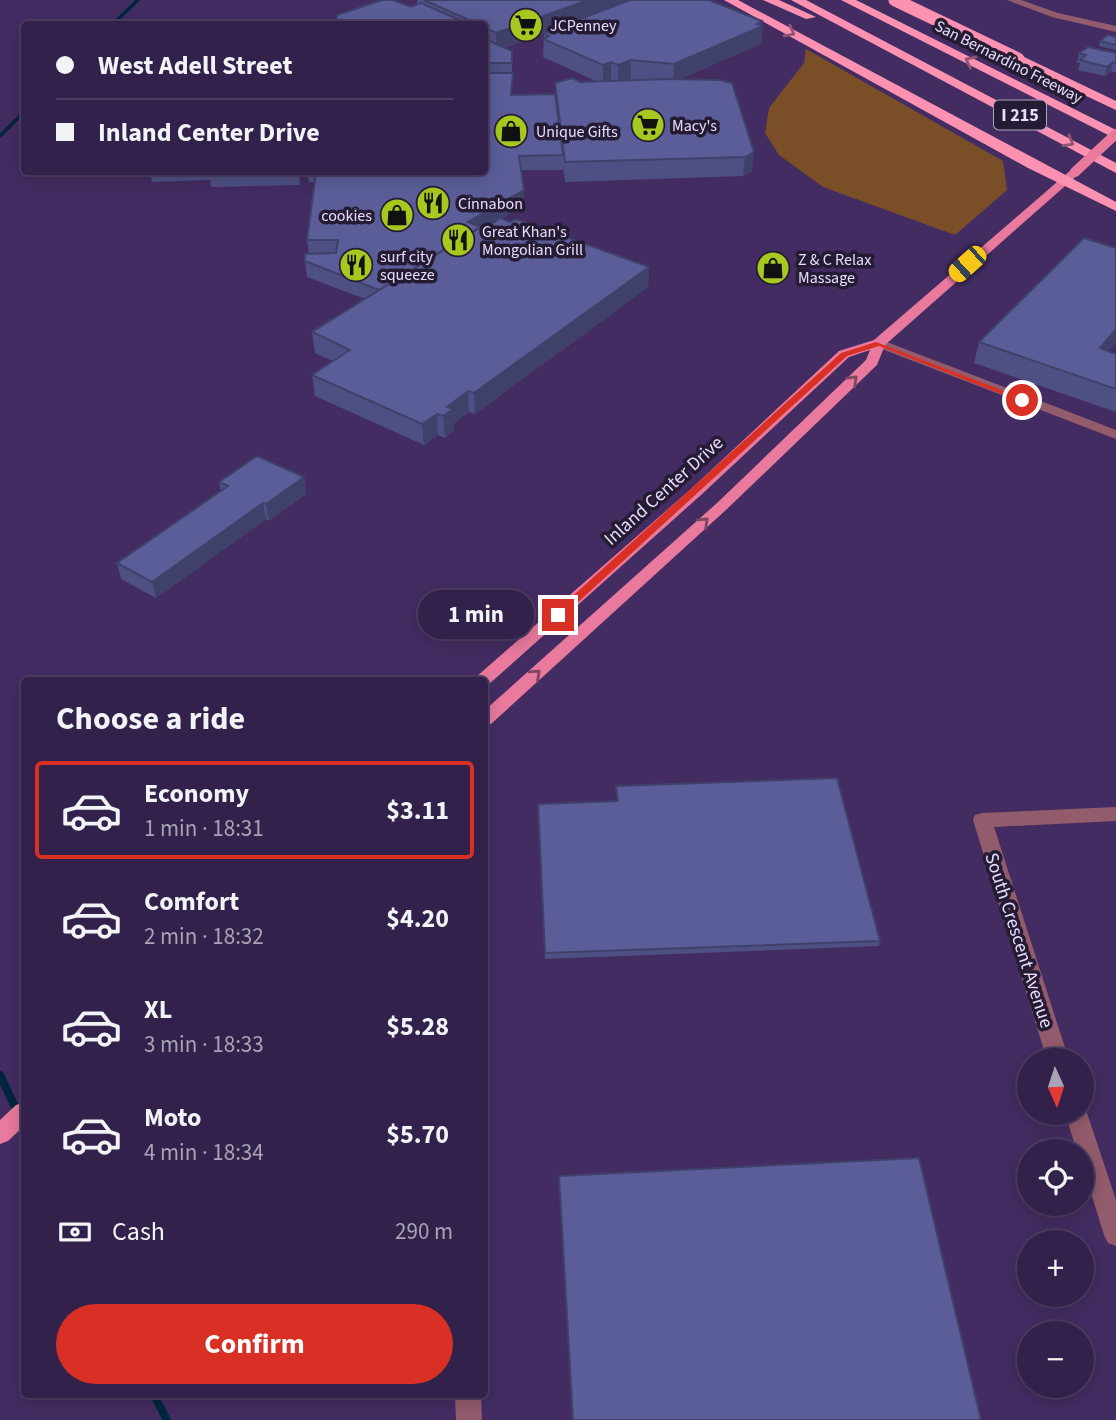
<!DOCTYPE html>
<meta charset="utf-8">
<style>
:root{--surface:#32214a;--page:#3d2e54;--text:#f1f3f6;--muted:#a8a3b5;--line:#4d3e62;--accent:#d93025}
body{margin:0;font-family:"Source Sans 3",sans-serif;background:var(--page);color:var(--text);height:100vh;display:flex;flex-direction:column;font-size:26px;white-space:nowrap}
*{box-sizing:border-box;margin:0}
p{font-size:23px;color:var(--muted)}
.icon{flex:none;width:38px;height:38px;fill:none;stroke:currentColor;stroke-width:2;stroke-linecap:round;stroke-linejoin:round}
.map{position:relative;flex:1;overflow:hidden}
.details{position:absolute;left:21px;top:677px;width:467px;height:721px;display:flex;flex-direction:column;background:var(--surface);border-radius:7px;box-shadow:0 4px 18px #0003,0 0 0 2px var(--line)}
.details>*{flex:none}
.top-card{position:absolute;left:21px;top:21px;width:467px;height:154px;border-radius:7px;box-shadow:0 4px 18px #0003,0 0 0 2px var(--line);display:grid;align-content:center;height:154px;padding:0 35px;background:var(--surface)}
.needle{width:46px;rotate:177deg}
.buttons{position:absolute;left:1017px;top:1048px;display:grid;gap:14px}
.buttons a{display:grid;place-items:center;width:77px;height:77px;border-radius:50%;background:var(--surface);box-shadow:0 4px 18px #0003,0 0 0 2px var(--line);font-size:35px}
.end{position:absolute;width:32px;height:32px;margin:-16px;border:9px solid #d93025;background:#fff;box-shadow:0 0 0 4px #fff}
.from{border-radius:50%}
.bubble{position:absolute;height:49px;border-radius:24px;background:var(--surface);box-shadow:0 4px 18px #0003,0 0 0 2px var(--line);font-size:23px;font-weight:700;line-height:49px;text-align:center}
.car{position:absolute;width:21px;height:42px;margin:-21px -10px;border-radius:9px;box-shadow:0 0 5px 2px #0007;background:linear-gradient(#f5c518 24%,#345 0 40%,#f5c518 0 76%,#345 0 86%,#f5c518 0)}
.top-card b{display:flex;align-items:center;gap:24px;height:66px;font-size:26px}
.top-card b+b{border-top:2px solid var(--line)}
.top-card i{width:18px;height:18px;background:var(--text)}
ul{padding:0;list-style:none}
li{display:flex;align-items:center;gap:21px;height:98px;margin:0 14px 10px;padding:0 21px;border:4px solid transparent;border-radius:7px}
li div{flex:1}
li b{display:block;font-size:26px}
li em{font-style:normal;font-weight:700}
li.selected{border-color:var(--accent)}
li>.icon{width:63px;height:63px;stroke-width:1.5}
h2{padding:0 35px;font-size:32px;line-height:84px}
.pay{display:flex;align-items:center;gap:18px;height:77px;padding:0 35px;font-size:26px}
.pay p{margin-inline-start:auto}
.action{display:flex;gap:14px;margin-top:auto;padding:14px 35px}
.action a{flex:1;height:80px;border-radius:42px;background:var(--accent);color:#fff;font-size:28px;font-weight:700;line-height:80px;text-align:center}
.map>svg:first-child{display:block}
.green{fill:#7a4f28}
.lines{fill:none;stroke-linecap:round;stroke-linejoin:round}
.stream-far1{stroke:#00263f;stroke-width:3.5}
.stream{stroke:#00263f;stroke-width:8}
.minor{fill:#935c6c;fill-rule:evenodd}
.major{fill:#e97a9d;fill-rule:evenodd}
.highway{fill:#fc91b1;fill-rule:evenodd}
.major-bridge{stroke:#e97a9d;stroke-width:10}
.highway-bridge{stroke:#fc91b1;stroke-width:13}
.wall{fill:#4e5083;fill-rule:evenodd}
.shaded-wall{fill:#40416a}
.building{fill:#5b5d98;stroke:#40416a;stroke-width:2}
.oneway{stroke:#905672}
.oneway2{stroke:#7d4663}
.route{fill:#d93025}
.labels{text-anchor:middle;stroke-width:7;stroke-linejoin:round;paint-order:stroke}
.far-poi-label{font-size:16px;fill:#e9ddff;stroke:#251c34;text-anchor:start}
.far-street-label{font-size:16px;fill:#e9ddff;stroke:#251c34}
.shield{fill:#251c34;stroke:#aea3c2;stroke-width:2}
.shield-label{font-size:18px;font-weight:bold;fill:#e9ddff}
.street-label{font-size:19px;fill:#e9ddff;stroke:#251c34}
</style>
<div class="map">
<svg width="1116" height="1420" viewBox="0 0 1116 1420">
<rect width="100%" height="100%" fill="#432c62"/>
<!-- green -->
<path class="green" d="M806,49L1003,161L1007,190L955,235L823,187L779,155L765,133L769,108L804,63Z"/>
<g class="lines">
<!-- stream-far1 -->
<path class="stream-far1" d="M113,24L138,0
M0,136L24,112"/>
<!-- stream -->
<path class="stream" d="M0,1075L24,1126
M154,1395L167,1420"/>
<!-- minor -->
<path class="minor" d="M1007,0H1021L1058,13L1116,26V32L1052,17Z
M879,339L1116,430V439L874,346L872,343Z
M1116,807V821L994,827L1069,1060H1047L973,820L975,815L982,813Z
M1082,1105L1087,1113L1116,1200V1246L1108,1243L1104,1235L1082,1164V1152H1077L1065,1113H1082Z
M455,1395H481L482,1420H456Z"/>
<!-- major -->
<path class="major" d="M1071,170L1081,172L885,345L877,365L727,509L491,724L485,726V710L717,503L866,360L870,350L849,357L701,495L488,685L485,686V681H474L476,677L691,489L839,351L874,340Z
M24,1102V1126L8,1141L0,1144V1120L16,1105Z"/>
<!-- highway -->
<path class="highway" d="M724,0H738L1116,202V211L1028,168Z
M763,0H779L816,17L806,19Z
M791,0H806L1116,163V173Z
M841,0H856L1116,130V139Z
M1014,56H1022L1116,101V110L1014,62Z"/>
<!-- major-bridge -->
<path class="major-bridge" d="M1075,172L1116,134"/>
<!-- highway-bridge -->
<path class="highway-bridge" d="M895,0L1018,59"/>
</g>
<!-- wall -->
<path class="wall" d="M417,0H709L763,26L761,44L680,79L719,80L752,171L743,176L565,182L563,166V170H521L524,190V205L501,219L649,267L648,287L475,414L469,412L453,424L454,431L445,438L438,435L424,445L315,396L312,375L333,361L315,353L312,332L365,299L307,277L305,261L309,254L307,240L314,182H309L307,172H485V24H336L411,7L417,5ZM544,33L543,57L598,82L555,83V94L512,95V51L504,48Z
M1116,37V50L1099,46L1100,41Z
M1079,53H1116V73L1111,71L1105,76L1078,70L1080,63H1077Z
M150,172H300V185L211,187L210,180L152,182Z
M979,342L1109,351L1116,354V412L974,363Z
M304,477L306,494L269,521L266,519L156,598L121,579L117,563L221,491L219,482Z
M616,786L880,941L879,946L545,959L538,804L617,801Z"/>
<!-- shaded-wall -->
<path class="shaded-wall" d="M588,0H629V3L497,50L496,33Z
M762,21V27L763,26L761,44L673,82L674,64Z
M490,34L491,48L485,50V36Z
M631,60V79L618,83V65Z
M611,62V81L603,84V65Z
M1113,62L1111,71L1105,76L1107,67Z
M754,152L752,171L743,176L745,157Z
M298,172H300V185Z
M524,190V205L469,237L468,222Z
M649,267L648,287L475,414L474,393Z
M1116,329V343L1094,369L1100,348Z
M468,391L469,412L453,424L454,431L445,438L443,416L447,407Z
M437,414L438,435L424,445L422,424Z
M304,477L306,494L269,521L266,504Z
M263,503L266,519L156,598L152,582Z"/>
<!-- building -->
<path class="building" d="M382,0H393L411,7L421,3L469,24H336L337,15Z
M424,0H588L496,33L485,27V24H478Z
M630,0H709L762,21L757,24L763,26L674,64L631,60L618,65L611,62L603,65L543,39L549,36L544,33Z
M1108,35L1116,37V45L1100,41Z
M485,39L512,51V63H487L488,73H513L511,95L555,94L563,155L519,156L524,190L468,222L481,227L379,290L305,261V254L336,253L338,240H307L316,172H485Z
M1088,47L1116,53V63L1113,62L1107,67L1080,60L1086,55L1079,53Z
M572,78L580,82L668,79L719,80L732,83L754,152L745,157L565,162L555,83Z
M500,218L510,222L516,219L649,267L474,393L468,391L447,407L453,409L443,416L437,414L422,424L312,375L350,350L312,332L485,224L490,225Z
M1084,238L1116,248V329L1100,348L1116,354V389L979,342Z
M257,456L304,477L266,504L263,503L152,582L117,563L228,486L219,482Z
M837,778L880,941L545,953L538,804L618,801L616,786Z
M919,1158L981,1420H573L559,1176Z"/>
<!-- one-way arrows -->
<defs><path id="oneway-chevron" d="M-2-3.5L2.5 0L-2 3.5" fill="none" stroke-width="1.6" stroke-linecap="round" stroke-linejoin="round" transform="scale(1.75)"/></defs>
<g class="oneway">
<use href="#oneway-chevron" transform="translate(790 32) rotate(28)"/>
<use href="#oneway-chevron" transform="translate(970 61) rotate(-154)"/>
<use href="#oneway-chevron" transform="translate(1069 142) rotate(30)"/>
</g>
<g class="oneway2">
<use href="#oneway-chevron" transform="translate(853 380) rotate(-44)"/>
<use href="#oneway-chevron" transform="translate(704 522) rotate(-43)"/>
<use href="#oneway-chevron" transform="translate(536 674) rotate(-42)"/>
</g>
<!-- route -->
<path class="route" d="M876,342L1027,400L1019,401L879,346L847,356L562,617H555V612L841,353Z"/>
<!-- icons -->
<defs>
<symbol id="supermarket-disc" viewBox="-11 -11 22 22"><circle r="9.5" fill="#a7c81f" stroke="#251c34"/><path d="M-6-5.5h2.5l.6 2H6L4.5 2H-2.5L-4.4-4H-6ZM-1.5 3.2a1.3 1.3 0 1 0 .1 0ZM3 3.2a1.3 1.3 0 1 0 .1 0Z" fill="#111"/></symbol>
<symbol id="shop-disc" viewBox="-11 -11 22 22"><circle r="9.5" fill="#a7c81f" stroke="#251c34"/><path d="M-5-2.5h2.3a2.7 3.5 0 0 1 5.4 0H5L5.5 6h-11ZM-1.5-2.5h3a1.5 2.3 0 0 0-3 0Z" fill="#111"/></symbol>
<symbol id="restaurant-disc" viewBox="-11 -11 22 22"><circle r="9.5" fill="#a7c81f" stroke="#251c34"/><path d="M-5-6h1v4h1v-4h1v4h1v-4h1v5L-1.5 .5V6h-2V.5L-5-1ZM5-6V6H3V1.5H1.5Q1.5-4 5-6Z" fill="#111"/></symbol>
</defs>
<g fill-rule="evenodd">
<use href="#supermarket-disc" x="507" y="6" width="38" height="38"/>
<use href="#supermarket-disc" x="629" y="106" width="38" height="38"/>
<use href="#shop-disc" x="492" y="112" width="38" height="38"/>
<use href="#restaurant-disc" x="414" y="184" width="38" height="38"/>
<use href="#shop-disc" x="378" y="196" width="38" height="38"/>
<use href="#restaurant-disc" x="439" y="221" width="38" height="38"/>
<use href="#restaurant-disc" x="337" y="246" width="38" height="38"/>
<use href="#shop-disc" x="754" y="249" width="38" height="38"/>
</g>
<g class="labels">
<!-- far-poi labels -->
<g class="far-poi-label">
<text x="550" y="31">JCPenney</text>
<text x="672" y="131">Macy's</text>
<text x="536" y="137">Unique Gifts</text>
<text x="458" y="209">Cinnabon</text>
<text x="372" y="221" text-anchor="end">cookies</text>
<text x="482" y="237">Great Khan's<tspan x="482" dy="18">Mongolian Grill</tspan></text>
<text x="380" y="262">surf city<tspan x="380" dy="18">squeeze</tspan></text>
<text x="798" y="265">Z &amp; C Relax<tspan x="798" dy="18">Massage</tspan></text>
</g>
<!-- far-street labels -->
<g class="far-street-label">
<text transform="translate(1009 61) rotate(27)" y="6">San Bernardino Freeway</text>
</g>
<!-- shield labels -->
<rect class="shield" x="994" y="100.5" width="52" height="29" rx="5"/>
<g class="shield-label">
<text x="1020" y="121">I 215</text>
</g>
<!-- street labels -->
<g class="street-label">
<text transform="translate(663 490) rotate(-42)" y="7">Inland Center Drive</text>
<text transform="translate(1020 940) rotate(72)" y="7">South Crescent Avenue</text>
</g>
</g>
</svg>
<div class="buttons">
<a><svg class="needle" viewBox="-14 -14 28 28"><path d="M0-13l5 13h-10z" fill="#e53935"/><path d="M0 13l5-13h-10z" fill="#a8a3b5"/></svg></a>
<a><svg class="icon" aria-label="locate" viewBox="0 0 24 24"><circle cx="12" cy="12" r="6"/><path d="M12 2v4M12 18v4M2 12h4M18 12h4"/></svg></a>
<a>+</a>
<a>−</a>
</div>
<i class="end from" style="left:1022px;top:400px"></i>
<i class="end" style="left:558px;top:615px"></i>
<div class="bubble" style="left:418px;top:590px;width:116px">1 min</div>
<i class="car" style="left:967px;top:264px;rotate:228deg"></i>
<div class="top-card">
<b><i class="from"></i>West Adell Street</b>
<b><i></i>Inland Center Drive</b>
</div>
<section class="details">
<h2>Choose a ride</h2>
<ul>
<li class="selected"><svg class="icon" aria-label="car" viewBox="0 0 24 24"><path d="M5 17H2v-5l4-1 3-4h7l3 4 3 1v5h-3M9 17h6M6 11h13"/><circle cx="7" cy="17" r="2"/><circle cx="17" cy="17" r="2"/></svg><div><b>Economy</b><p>1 min · 18:31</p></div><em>$3.11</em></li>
<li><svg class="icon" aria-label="car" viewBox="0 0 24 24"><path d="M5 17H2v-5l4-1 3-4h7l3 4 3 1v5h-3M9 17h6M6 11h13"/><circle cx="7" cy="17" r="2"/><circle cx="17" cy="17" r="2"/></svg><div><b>Comfort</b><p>2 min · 18:32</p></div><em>$4.20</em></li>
<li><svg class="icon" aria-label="car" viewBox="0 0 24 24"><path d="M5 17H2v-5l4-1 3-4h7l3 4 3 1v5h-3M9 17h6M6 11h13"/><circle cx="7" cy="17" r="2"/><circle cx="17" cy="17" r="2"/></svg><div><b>XL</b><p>3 min · 18:33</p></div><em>$5.28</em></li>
<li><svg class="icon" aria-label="car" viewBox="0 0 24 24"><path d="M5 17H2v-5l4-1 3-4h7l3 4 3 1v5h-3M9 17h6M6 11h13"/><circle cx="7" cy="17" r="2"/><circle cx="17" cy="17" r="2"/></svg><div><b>Moto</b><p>4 min · 18:34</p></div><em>$5.70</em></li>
</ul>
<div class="pay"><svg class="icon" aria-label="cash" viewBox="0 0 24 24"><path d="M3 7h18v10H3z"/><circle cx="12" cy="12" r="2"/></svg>Cash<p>290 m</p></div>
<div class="action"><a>Confirm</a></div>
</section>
</div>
